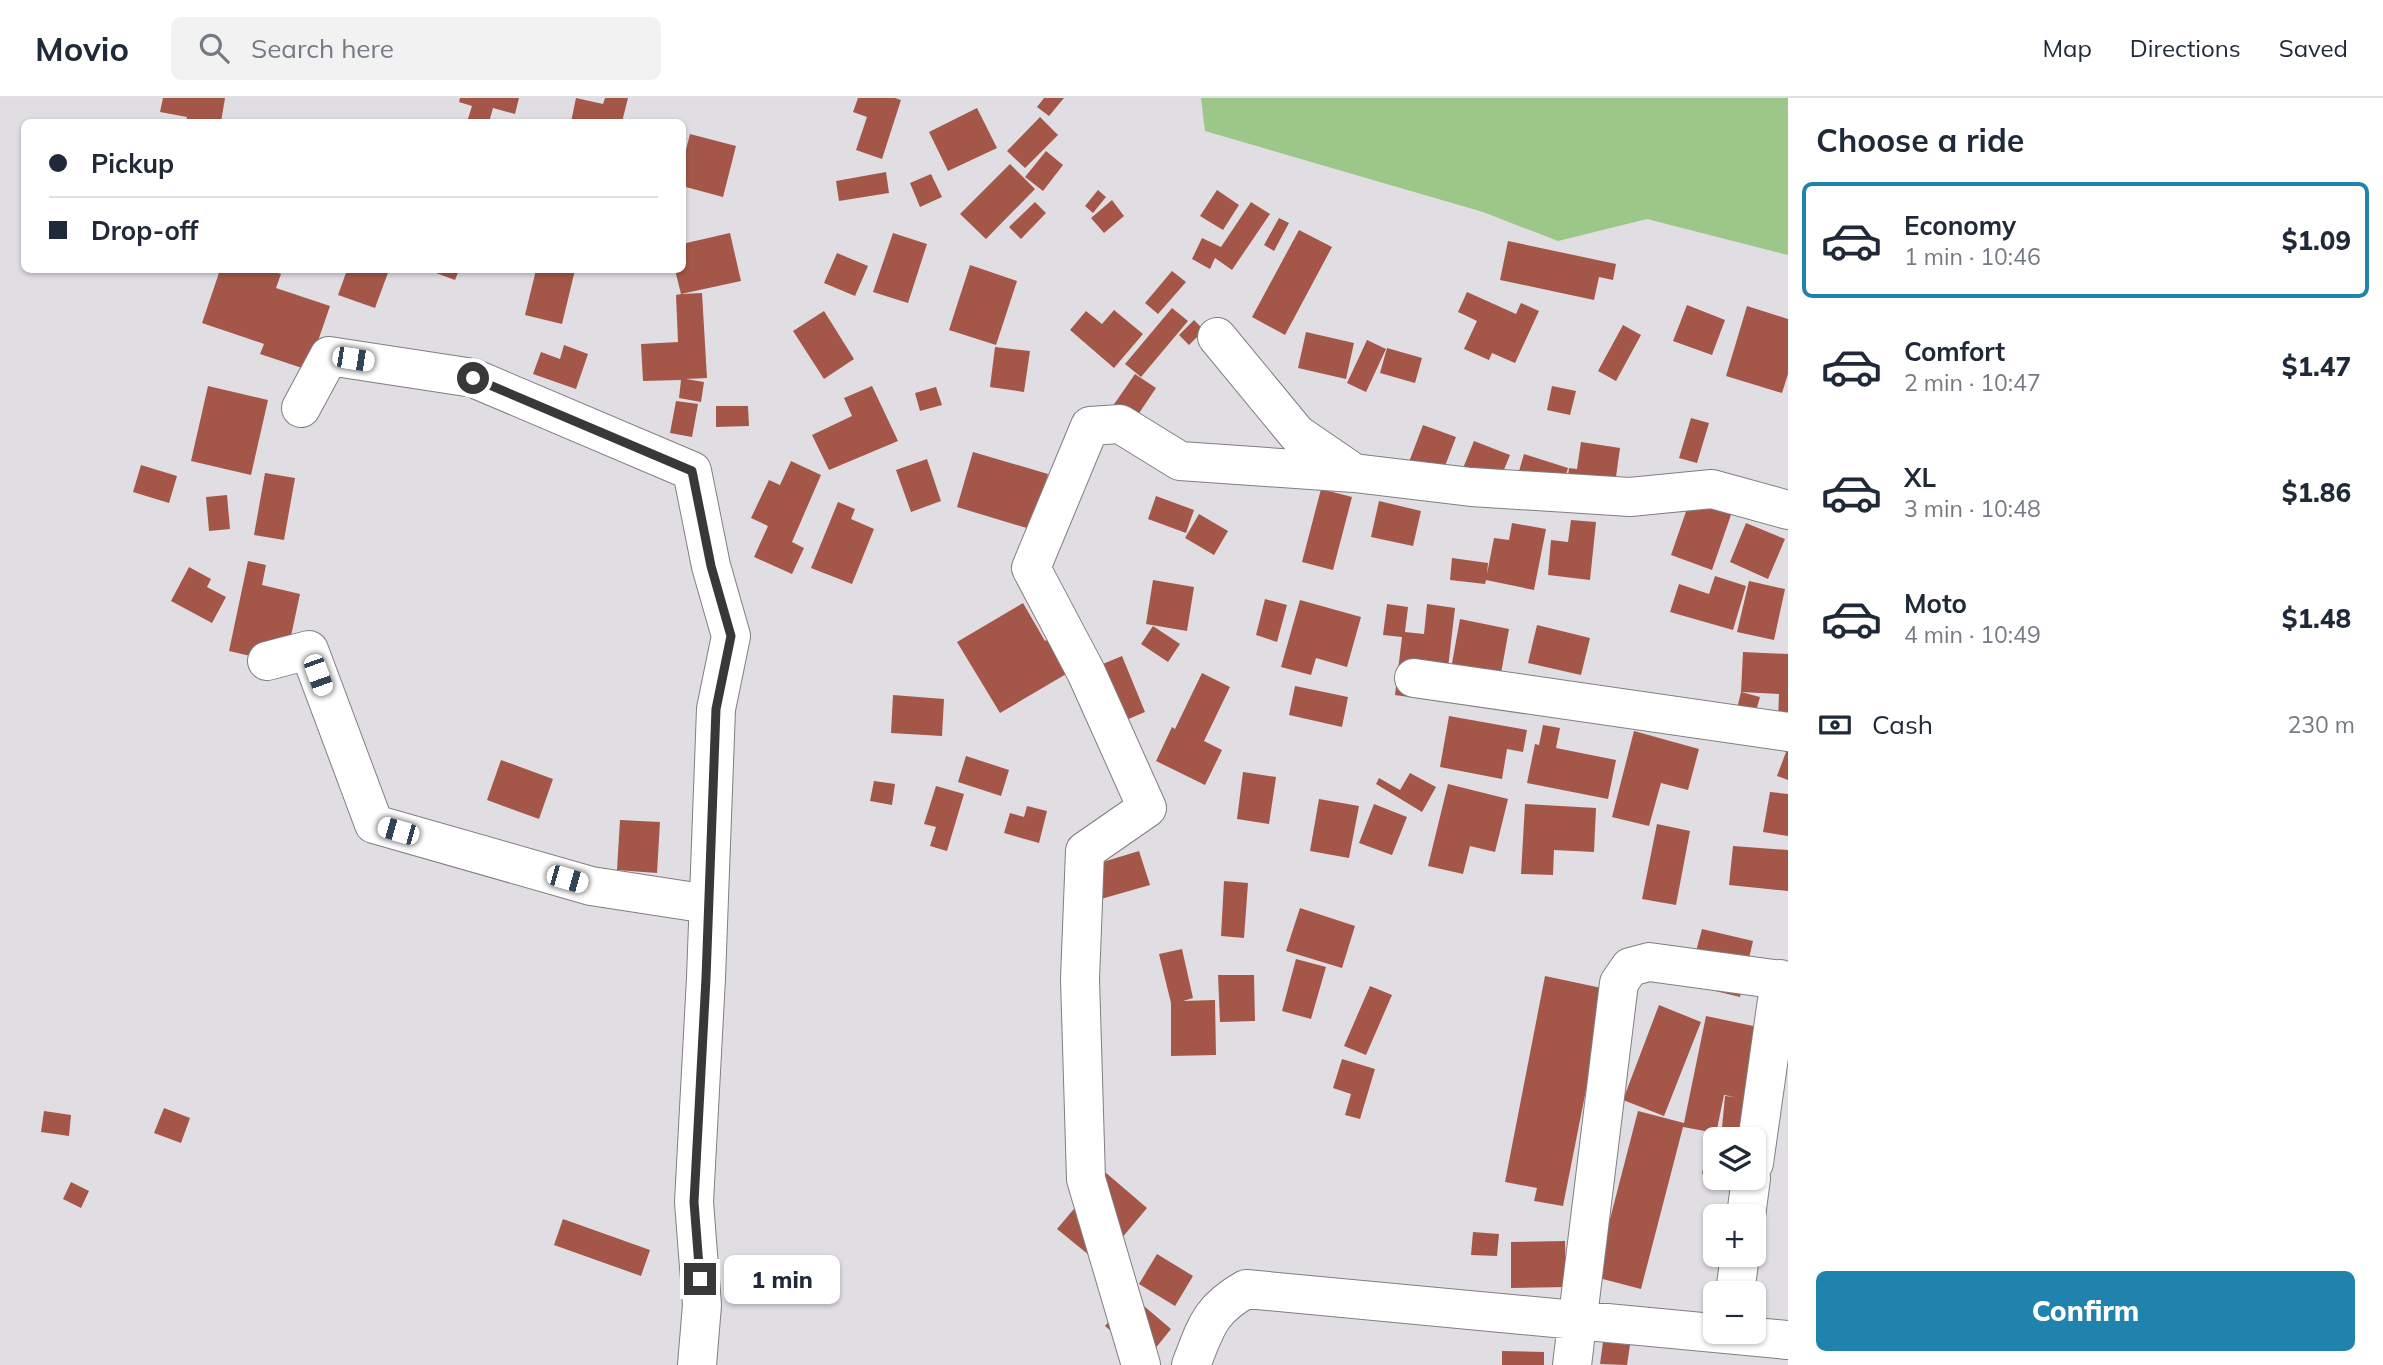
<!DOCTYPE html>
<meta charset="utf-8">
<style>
:root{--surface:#fff;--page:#f2f2f3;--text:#1f2937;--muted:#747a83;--line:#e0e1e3;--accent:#1f83ad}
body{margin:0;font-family:Mulish,sans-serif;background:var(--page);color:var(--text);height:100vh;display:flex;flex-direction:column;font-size:26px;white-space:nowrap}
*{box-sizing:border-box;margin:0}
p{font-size:23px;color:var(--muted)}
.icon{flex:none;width:38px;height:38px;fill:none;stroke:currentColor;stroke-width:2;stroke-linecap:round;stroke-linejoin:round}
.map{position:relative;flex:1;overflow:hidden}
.sheet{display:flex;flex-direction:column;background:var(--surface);width:595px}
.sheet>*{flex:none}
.hud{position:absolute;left:21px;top:21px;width:665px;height:154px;border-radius:10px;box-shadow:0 2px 5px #0004;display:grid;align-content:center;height:154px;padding:0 28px;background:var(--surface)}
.fabs{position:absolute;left:1703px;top:1029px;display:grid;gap:14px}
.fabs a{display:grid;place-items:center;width:63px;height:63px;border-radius:10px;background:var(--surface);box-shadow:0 2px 5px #0004;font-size:35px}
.end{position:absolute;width:32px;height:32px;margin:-16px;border:9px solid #393839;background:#fff;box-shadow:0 0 0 4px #fff}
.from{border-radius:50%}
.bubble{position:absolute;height:49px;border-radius:10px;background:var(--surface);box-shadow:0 2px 5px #0004;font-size:23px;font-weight:800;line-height:49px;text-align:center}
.car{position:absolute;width:21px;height:42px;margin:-21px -10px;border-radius:9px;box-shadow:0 0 5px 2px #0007;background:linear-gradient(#fff 24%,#345 0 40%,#fff 0 76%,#345 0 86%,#fff 0)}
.hud b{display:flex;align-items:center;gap:24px;height:66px;font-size:26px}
.hud b+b{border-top:2px solid var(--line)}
.hud i{width:18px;height:18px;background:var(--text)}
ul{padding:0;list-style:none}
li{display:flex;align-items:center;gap:21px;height:116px;margin:0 14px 10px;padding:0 14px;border:4px solid transparent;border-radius:10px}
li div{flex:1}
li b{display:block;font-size:26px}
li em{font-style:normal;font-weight:800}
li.current{border-color:var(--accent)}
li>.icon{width:63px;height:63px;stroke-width:1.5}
h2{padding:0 28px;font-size:32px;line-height:84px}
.pay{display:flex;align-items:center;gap:18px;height:77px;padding:0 28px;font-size:26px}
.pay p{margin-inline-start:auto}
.action{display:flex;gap:14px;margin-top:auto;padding:14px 28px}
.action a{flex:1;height:80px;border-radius:10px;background:var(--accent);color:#fff;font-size:28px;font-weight:800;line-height:80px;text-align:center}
header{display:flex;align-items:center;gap:42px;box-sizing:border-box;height:98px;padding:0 35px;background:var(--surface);border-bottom:2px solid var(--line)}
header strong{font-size:33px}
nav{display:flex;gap:38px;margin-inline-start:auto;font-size:24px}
.search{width:490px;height:63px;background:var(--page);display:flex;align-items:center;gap:18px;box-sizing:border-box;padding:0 24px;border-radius:10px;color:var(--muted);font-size:26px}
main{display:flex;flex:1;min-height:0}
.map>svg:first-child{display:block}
.green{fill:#9dc689}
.building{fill:#a45749}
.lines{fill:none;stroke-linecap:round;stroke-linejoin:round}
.minor-casing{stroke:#807e81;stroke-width:40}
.minor{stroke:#fff;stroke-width:38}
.route{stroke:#393839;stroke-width:9}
</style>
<header>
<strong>Movio</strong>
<div class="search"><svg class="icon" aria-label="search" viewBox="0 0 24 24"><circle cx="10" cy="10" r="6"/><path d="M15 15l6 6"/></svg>Search here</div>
<nav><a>Map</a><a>Directions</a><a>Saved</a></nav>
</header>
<main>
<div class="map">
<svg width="1788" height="1267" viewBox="0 0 1788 1267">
<rect width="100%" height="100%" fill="#e0dee2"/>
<!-- green -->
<path class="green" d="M1201,0H1788V157L1647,121L1558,143L1483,114L1205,33Z"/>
<!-- building -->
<path class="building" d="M163,0H225L221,24H186L187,19L160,14Z
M460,0H519L515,16L493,10L489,24H467L472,8L459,4Z
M576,0L603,6L605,0H628L622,24H571Z
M858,0H895L901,2L882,61L856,52L867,19L853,14Z
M1044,0H1064L1049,18L1037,9Z
M977,10L997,50L948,73L929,34Z
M1040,19L1058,37L1025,70L1007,53Z
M690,36L736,48L723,99L682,88V67Z
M1046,53L1063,67L1043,93L1025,79Z
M1010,66L1035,91L986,141L960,116Z
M886,74L889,95L839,103L836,83Z
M931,76L942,99L920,109L910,85Z
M1098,92L1106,99L1093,115L1085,108Z
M1217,92L1239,107L1223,132L1200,118Z
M1112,102L1124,118L1104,135L1091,120Z
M1035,104L1046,115L1021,141L1009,129Z
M1251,104L1270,116L1232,172L1215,160L1210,171L1192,161L1202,140L1221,149Z
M1279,120L1289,125L1274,153L1264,147Z
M1299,132L1332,149L1285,237L1252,219Z
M730,135L741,183L681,196L702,195L707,280L686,281L704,284L701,304L679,300L681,282L643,283L641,246L678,244L676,197L681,196L675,172H682V146Z
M893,135L927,146L908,205L873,194Z
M1508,143L1616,166L1613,182L1599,179L1594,202L1500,182Z
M837,155L868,168L855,198L824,185Z
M970,167L1017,183L996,247L949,232Z
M220,172H267L281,176L276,190L330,208L308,272L260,256L264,246L202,225Z
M347,172H389L375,210L338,197Z
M428,172H459L455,182Z
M536,172H575L562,226L525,217Z
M1172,173L1186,184L1158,216L1145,205Z
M1467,194L1516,216L1521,205L1539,213L1515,265L1492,255L1489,262L1464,251L1477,223L1458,214Z
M1687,207L1725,222L1712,257L1673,243Z
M1747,208L1788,221V276L1782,295L1726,278Z
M1172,210L1188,223L1141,279L1125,266Z
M1114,212L1143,236L1114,270L1070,232L1086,213L1102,226Z
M824,213L854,261L824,281L793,233Z
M1194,222L1204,232L1189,247L1179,237Z
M1623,227L1641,237L1616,283L1598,273Z
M1306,234L1354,245L1346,281L1298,270Z
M1367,242L1386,251L1366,294L1347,285Z
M564,247L588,256L576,291L533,276L541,254L560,261Z
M995,249L1030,253L1024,294L990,289Z
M1387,250L1422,260L1415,285L1380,275Z
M1135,276L1156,290L1129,330L1108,315Z
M208,288L268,302L251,377L191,363Z
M872,288L898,343L829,372L812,337L852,318L844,300Z
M1552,288L1576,293L1570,317L1547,312Z
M936,289L942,307L920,313L915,295Z
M676,303L698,306L692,339L670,335Z
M716,308H748L749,328L716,329Z
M1691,320L1709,325L1697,365L1679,360Z
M1423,327L1456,339L1439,384L1406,372Z
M1474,343L1510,357L1501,379L1453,395Z
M1581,344L1620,350L1612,408L1565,400L1569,370L1577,371Z
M973,354L1048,376L1033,432L957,409Z
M1524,356L1568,370L1561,393L1517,380Z
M927,361L941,403L911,414L896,372Z
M791,363L821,377L792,444L804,450L792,476L754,459L768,428L751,420L769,382L780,387Z
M141,367L177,378L169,405L133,394Z
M265,375L295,380L284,442L254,437Z
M1321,391L1352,399L1333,472L1302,464Z
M227,397L230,431L209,433L206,399Z
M1156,398L1194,412L1186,435L1148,421Z
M1691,399L1732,414L1712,472L1671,457Z
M1379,403L1421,413L1413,448L1371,439Z
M838,404L855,411L851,421L874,431L852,486L811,470Z
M1199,416L1228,433L1214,457L1185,440Z
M1571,422L1596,424L1590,482L1548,477L1551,442L1568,444Z
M1512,425L1546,431L1534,492L1486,482L1485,486L1450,482L1452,460L1488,465L1487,476L1494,440L1509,442Z
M1746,425L1785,441L1768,481L1730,464Z
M248,463L266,467L262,487L300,496L285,566L229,553Z
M189,469L211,481L207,489L226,499L212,525L171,503Z
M1715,478L1746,488L1733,532L1670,514L1679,486L1709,496Z
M1153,482L1194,489L1187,533L1146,526Z
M1749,483L1785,491L1774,542L1737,534Z
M1265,501L1287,507L1277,544L1256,537Z
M1300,502L1361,519L1347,569L1316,560L1311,577L1281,569Z
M1023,505L1045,543L1052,539L1073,572L1000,615L957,544Z
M1387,506L1408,509L1405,534L1424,536L1427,506L1455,510L1444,604L1395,597L1402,539L1383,537Z
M1460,521L1509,531L1498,592L1449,582Z
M1537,527L1590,540L1581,577L1528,565Z
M1153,528L1180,546L1168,564L1141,546Z
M1743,554L1788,556V621H1778L1779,596L1741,594Z
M1122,558L1145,614L1098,634L1074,578Z
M1202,575L1230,589L1204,643L1222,652L1205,687L1156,663L1172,629L1175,631Z
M1295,588L1348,599L1342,629L1289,617Z
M1741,594L1760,599L1752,627L1734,623Z
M893,597L944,601L942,638L891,635Z
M1449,618L1527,632L1523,654L1507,651L1502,681L1440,669Z
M1543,627L1560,630L1556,650L1616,662L1608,701L1527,685L1535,646L1539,647Z
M1634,633L1699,651L1688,692L1661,685L1649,728L1612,719Z
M1787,637H1788V682L1777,678L1786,654L1784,653Z
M966,658L1009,672L1001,698L958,684Z
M501,662L553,681L539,721L487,702Z
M1243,674L1276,679L1269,726L1237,721Z
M1410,675L1436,689L1422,714L1376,686L1379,680L1400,692Z
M874,683L895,686L892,707L870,703Z
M1448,686L1508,701L1495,754L1470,748L1463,776L1428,768Z
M936,688L964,696L947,753L930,748L936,729L924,726Z
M1770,694L1788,696V738L1763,734Z
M1319,701L1359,708L1349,760L1310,753Z
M1374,706L1407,719L1392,757L1359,745Z
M1525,706L1596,710L1594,754L1554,752L1553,777L1521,776Z
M1027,708L1047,713L1039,745L1004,735L1010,715L1024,719Z
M620,722L660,724L657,775L617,772Z
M1657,726L1690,733L1676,807L1642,801Z
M1733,748L1788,752V793L1729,787Z
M1139,753L1150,787L1094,803L1083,770Z
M1224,783L1248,785L1244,840L1221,838Z
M1300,810L1355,828L1342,870L1286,853Z
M1702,831L1753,843L1740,899L1707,891L1695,857Z
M1182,851L1193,900L1183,903L1215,902L1216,957L1171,958V905L1159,856Z
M1296,861L1326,869L1311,921L1282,913Z
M1218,877H1254L1255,923L1220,924Z
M1545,878L1606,891L1563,1108L1534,1103L1537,1090L1505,1084Z
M1370,888L1392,897L1366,957L1344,948Z
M1659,907L1701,924L1664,1018L1623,1002Z
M1706,918L1758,929L1744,1001L1741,1032L1722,1030L1725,998L1735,999L1724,997L1717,1031L1747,1037L1746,1041H1715V1078L1702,1076L1710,1034L1683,1029L1641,1191L1595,1179L1638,1013L1684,1025Z
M1342,961L1375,971L1360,1021L1345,1017L1351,996L1333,990Z
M164,1010L190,1020L181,1045L154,1035Z
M44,1013L71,1017L69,1038L41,1034Z
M1105,1074L1147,1110L1100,1166L1057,1131Z
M71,1084L89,1093L81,1110L63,1101Z
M563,1121L650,1152L641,1178L554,1147Z
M1473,1134L1499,1136L1497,1158L1471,1157Z
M1565,1143L1566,1189L1511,1190V1144Z
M1157,1156L1193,1178L1175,1208L1139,1186Z
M1131,1197L1171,1231L1146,1262L1105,1228Z
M1603,1244L1630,1247L1627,1267L1600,1266Z
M1502,1253L1544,1254V1267H1502Z"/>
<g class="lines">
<defs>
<path id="minor" d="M1217,239L1297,336L1354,375L1471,389L1630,399L1712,391L1788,412
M301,310L329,258L473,280L692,373L711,468L731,538L716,611L706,880L694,1104L702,1207L697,1267
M267,563L309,552L374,726L591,788L708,806
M1414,580L1788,634
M1754,1065L1780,881
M1746,1118L1751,1080
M1735,1195L1740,1157
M1141,1267L1086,1081L1080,881L1085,753L1147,710L1086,574L1031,470L1090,328L1120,326L1180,363L1354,375
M1191,1267C1206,1229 1209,1212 1246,1191L1788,1242
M1572,1267L1619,885L1630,869L1649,864L1788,883"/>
</defs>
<!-- minor casing -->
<use href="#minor" class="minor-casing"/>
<!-- minor -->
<use href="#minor" class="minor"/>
</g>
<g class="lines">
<!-- route -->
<path class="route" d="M473,280L692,373L711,468L731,538L716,611L706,880L694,1104L700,1181"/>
</g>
</svg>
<div class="fabs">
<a><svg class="icon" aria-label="layers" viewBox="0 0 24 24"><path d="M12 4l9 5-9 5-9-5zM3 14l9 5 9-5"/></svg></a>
<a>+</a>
<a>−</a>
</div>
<i class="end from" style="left:473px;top:280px"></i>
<i class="end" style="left:700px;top:1181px"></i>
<div class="bubble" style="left:724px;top:1157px;width:116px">1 min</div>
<i class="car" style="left:353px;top:261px;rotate:99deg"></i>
<i class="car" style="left:318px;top:577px;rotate:160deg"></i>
<i class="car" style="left:398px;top:733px;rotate:286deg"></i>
<i class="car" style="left:567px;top:781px;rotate:106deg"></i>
<div class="hud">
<b><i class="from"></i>Pickup</b>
<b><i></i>Drop-off</b>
</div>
</div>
<section class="sheet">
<h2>Choose a ride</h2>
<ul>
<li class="current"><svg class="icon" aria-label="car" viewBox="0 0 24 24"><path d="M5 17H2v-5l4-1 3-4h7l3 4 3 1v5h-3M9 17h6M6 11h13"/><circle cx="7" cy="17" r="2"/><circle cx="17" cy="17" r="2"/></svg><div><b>Economy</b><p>1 min · 10:46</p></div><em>$1.09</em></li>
<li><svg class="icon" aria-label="car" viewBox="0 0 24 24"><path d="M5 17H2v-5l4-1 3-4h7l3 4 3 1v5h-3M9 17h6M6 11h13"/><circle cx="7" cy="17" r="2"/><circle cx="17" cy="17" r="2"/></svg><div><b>Comfort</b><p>2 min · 10:47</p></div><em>$1.47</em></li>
<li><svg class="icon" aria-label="car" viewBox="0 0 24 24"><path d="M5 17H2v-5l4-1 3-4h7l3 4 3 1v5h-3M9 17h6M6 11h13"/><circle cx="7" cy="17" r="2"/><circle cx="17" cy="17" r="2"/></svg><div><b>XL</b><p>3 min · 10:48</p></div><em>$1.86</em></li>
<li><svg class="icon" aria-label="car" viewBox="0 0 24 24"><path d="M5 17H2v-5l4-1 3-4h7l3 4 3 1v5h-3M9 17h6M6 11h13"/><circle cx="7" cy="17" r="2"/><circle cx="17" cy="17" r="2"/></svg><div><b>Moto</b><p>4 min · 10:49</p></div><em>$1.48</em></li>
</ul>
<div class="pay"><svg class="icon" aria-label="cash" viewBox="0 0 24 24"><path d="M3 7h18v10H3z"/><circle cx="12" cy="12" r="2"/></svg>Cash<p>230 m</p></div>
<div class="action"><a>Confirm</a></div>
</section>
</main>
